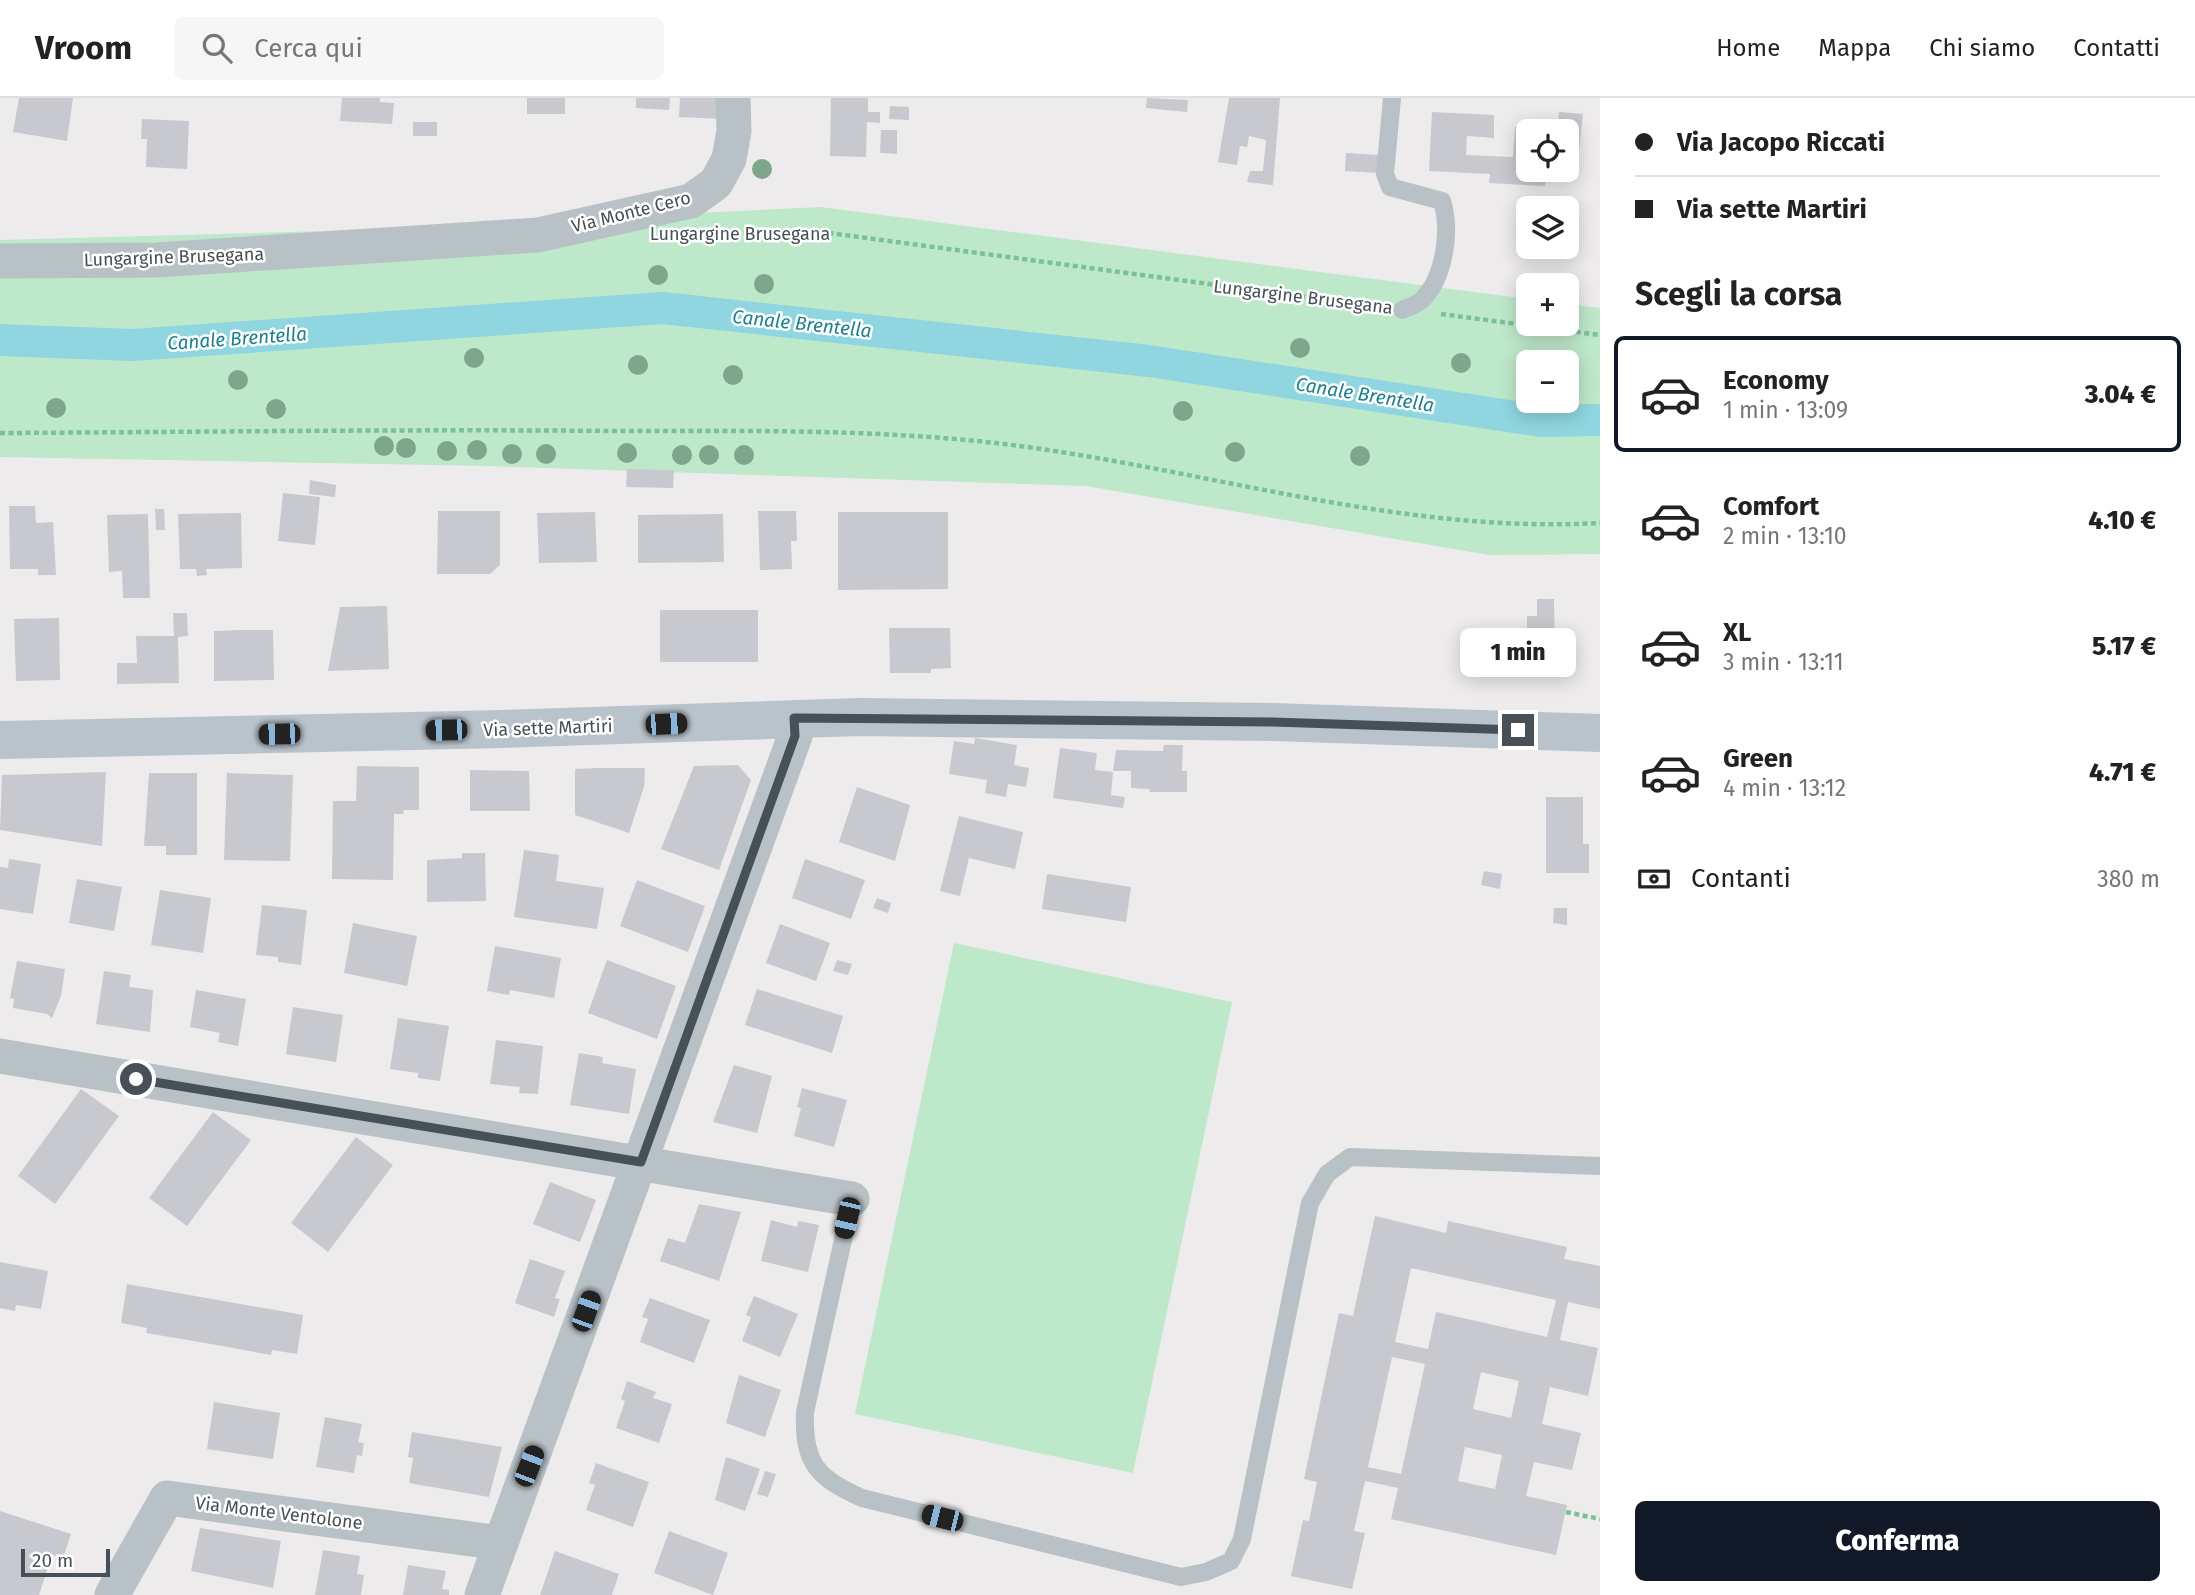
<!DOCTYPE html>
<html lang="it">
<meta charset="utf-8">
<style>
:root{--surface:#fff;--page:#f6f6f6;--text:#222;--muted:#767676;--line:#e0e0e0;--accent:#111827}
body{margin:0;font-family:"Fira Sans",sans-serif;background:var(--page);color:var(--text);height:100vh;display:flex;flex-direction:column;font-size:26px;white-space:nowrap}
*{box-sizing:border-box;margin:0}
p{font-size:23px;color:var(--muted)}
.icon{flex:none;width:38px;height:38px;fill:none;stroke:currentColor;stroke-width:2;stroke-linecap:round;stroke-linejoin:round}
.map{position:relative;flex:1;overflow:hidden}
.panel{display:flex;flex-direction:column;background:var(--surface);width:595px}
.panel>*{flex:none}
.top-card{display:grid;align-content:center;height:154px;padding:0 35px;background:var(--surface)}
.tools{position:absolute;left:1516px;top:21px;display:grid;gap:14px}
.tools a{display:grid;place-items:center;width:63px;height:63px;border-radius:10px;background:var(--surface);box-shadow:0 4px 18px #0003;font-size:35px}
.scale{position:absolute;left:21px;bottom:18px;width:89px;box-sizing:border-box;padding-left:7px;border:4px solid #465056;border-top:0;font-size:19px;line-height:24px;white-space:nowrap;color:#465056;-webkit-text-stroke:5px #fff;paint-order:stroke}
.end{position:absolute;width:32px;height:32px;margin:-16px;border:9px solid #465056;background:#fff;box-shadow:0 0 0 4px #fff}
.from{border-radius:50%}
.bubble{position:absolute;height:49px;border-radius:10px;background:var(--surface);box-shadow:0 4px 18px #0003;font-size:23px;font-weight:800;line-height:49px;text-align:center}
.car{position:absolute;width:21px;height:42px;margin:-21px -10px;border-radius:9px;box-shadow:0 0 5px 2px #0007;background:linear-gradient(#222 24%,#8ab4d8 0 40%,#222 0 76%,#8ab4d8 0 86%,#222 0)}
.top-card b{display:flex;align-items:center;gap:24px;height:66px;font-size:26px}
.top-card b+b{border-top:2px solid var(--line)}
.top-card i{width:18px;height:18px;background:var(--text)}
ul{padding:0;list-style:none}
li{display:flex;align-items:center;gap:21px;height:116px;margin:0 14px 10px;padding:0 21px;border:4px solid transparent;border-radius:10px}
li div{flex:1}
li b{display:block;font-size:26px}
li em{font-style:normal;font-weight:800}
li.active{border-color:var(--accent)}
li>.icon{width:63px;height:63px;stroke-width:1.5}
h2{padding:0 35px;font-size:32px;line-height:84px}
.pay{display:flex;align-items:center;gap:18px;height:77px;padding:0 35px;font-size:26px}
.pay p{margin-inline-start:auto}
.cta{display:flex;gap:14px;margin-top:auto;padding:14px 35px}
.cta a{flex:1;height:80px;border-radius:10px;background:var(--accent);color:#fff;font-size:28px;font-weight:800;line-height:80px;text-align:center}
header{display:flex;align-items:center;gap:42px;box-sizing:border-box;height:98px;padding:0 35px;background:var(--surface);border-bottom:2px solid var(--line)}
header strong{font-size:33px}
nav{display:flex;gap:38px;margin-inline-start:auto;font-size:24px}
.search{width:490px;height:63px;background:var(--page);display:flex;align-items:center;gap:18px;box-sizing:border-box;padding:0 24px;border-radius:10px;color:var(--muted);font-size:26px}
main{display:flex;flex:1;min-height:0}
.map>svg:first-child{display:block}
.green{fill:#bee8ca;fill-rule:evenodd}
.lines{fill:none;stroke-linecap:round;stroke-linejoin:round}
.canal{stroke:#8fd6e0;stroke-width:32}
.building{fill:#c7c9ce;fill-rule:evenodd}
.path{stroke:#7ac198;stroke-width:4.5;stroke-dasharray:5 3.5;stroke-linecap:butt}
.lane{stroke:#b8c1c6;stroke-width:18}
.street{stroke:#b8c1c6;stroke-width:35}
.secondary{stroke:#b9c3cc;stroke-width:38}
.tree{fill:#7da68d}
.route{stroke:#465056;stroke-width:9}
.labels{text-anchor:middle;stroke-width:5;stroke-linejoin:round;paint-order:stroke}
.street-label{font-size:18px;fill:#465056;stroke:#fff}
.water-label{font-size:19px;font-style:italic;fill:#1b7f8c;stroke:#fff}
</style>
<header>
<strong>Vroom</strong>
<div class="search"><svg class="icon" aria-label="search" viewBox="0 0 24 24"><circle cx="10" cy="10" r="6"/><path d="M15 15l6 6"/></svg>Cerca qui</div>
<nav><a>Home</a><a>Mappa</a><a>Chi siamo</a><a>Contatti</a></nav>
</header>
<main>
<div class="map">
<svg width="1600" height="1497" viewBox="0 0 1600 1497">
<rect width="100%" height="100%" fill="#eeebec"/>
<!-- green -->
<path class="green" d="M821,109L1528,201V226H1566V206L1600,210V456L1489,457L1086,388L488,368L0,359V142L325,133ZM1528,264H1566V303H1528Z
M954,845L1232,904L1133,1375L855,1316Z"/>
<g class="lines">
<!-- canal -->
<path class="canal" d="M0,242L132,247L663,210L1149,263L1541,323L1600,322"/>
</g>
<!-- building -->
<path class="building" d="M19,0H73L67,43L13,34Z
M342,0H380V4L394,5L392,26L340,23Z
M527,0H565V16H527Z
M636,0H670L669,12L636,10Z
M680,0H724L723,21L679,19Z
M831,0H868V14H880V25L867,24L866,59L830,58Z
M1147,0L1188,2L1187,14L1146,10Z
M1229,0H1280L1273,87L1247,84L1250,73H1263L1266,42L1249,38L1247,49L1240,48L1237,67L1218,64Z
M890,8L909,9V22L889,21Z
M1432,14L1494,17V40L1467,38L1466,57L1513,59L1515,29L1548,31L1528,33V72H1547L1545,88L1489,85L1490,76L1429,73Z
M1559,14L1583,16L1579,51L1566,50V33H1558Z
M142,21L189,23L187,71L146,69L147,41H141Z
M413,24H437V38H413Z
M881,32H897V56L880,55Z
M1346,55L1380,57L1379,75L1345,73Z
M627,371L674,372L673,390L626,389Z
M310,382L336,387L335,399L309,396Z
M283,395L320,399L315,447L278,443Z
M9,408H35L36,425L53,424L56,477H38V471H10Z
M155,411H164L165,432H156Z
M438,413H500V467L490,476H437Z
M758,413H796L797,443H791L792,471L760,472Z
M595,414L597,464L539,465L537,415Z
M838,414H948V491L838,492Z
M241,415L242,470L206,471L207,477L197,478L196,471H180L178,416Z
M148,416L150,500H123L122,473L109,474L107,417Z
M723,416L724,464L638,465V417Z
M1537,501H1554L1555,567L1527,568V518H1537Z
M387,508L389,571L328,573L340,509Z
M660,512H758V564H660Z
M173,515H187L188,538L178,539L179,585L117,586V565H137L136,538H174Z
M59,520L60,582L16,583L14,521Z
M889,530H950L951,570L931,571V575H890Z
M240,532H273L274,582L214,583V533Z
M975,640L1017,647L1014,667L1029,670L1026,689L1008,686L1006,699L985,695L987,682L949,676L954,643L974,646Z
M1164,647H1183L1182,673H1187V694H1149L1150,691L1131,690V673H1113L1116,652L1163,653Z
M1060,650L1097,655L1095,672L1113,674L1111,697L1125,699L1123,710L1053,700Z
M738,667L751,682L719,772L661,751L694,668Z
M357,668L419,669V712H404L403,716H394L393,782L332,781L333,703H356Z
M598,670H645L644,689L629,735L575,717V671Z
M470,672L529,673L530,713H470Z
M106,674L102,748L0,732L2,677Z
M149,675H197V757H166V748H144Z
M227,675L293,677L290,763L224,762Z
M857,689L910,707L895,763L839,744Z
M1546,699H1583V746H1589V775H1546Z
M959,718L1023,734L1015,771L969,760L960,798L940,793Z
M524,752L559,757L556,783L604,790L597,831L514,819Z
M462,755H485L486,803L427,804V762L462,760Z
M9,761L41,766L33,816L0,811V769L8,770Z
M805,761L865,782L851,821L792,800Z
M1484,773L1502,776L1500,791L1481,787Z
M1047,776L1131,789L1126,824L1042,811Z
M77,781L122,789L114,833L69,825Z
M637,782L705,808L688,854L620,828Z
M160,792L211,800L203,855L151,847Z
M877,800L891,805L888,815L873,810Z
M262,807L307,812L301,867L278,864V859L256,857Z
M1554,810H1567V827L1553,825Z
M353,825L417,838L407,888L344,875Z
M780,826L830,845L816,883L766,865Z
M495,848L561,860L554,900L510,892L509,897L487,893Z
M607,862L676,888L657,941L588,915Z
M837,862L852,866L848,877L833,873Z
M17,863L65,871L61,898L52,920L47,916L13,910L14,901L10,900Z
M104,873L131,877L129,889L153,892L150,934L96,926Z
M757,891L843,918L832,955L745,927Z
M196,892L246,901L238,948L218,944L220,935L190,929Z
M293,909L343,917L336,964L286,956Z
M398,920L449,928L440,983L418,980V975L390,971Z
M496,942L543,948L538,996L519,995L520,989L490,986Z
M579,955L603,959L602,965L636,971L629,1016L570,1007Z
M734,967L772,978L757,1035L713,1024Z
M802,990L847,1002L834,1049L794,1038L801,1010L797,1009Z
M81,991L119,1018L55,1106L18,1078Z
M213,1014L251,1042L187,1128L149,1100Z
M356,1039L393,1067L328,1154L291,1125Z
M550,1084L596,1102L580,1144L533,1126Z
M699,1106L741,1114L719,1183L660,1163L668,1140L685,1145Z
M1375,1118L1446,1135L1448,1123L1567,1149L1564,1161L1600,1168V1211L1568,1204L1560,1242L1598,1250L1588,1298L1550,1289L1542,1326L1581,1335L1572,1372L1534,1364L1526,1398L1567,1407L1556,1457L1391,1421L1398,1390L1365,1383L1354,1433L1365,1435L1352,1491L1291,1478L1303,1422L1309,1423L1317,1384L1304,1381L1339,1215L1353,1218ZM1411,1170L1556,1202L1547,1239L1436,1214L1428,1251L1395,1244ZM1392,1259L1425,1266L1401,1376L1368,1369ZM1481,1274L1519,1283L1511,1320L1473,1311ZM1465,1349L1502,1357L1495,1391L1458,1383Z
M771,1122L797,1129L798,1123L819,1127L808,1174L761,1163Z
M530,1161L565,1173L555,1200L560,1201L554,1219L515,1205Z
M0,1164L48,1173L41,1211L16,1207L15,1213L0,1210Z
M127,1186L303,1217L297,1256L272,1252L271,1257L211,1246L146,1235L147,1230L121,1225Z
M754,1198L798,1216L780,1259L742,1243L751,1219L746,1217Z
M650,1200L710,1222L694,1265L640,1244L648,1221L642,1219Z
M739,1277L781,1292L765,1339L726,1325Z
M627,1283L656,1294L653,1300L672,1306L659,1345L616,1330L625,1303L621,1301Z
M214,1304L280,1315L273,1361L207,1351Z
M325,1319L362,1326L358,1344L364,1345L362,1358L357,1357L354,1375L316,1369Z
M412,1334L502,1349L489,1399L409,1385L413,1360L408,1359Z
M726,1359L760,1371L745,1413L715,1402Z
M596,1365L649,1384L633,1429L586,1412L595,1387L589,1385Z
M765,1373L776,1376L768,1399L757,1396Z
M0,1413L71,1436L63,1460L52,1457L39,1497H0Z
M200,1430L281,1443L273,1490L191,1473Z
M669,1433L728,1455L713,1497L654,1475Z
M323,1452L360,1458L357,1476L364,1477L361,1497H315Z
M555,1453L619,1476L612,1497H540Z
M408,1467L446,1473L442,1491L449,1492V1497H403Z"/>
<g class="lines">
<!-- path -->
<path class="path" d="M701,135L822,134L1380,209
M1441,216L1600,237
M0,335C205,334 409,331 614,333C735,333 856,331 977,343C1185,364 1389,437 1600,425
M1566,1414L1600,1421"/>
<!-- lane -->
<path class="lane" d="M1392,0L1385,76L1390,89L1442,103C1451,132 1445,179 1422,202C1417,207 1408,209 1402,212
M852,1101L805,1314C803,1365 817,1380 862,1400L1181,1479L1206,1474L1231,1463L1242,1441L1310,1105L1327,1076L1350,1059L1600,1068"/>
<!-- street -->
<path class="street" d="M0,163L157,162L538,137L691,103L716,85L729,61L734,33L733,0
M0,958L852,1101
M112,1497L167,1400L501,1445
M482,1497L795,638L794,620"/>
<!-- secondary -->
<path class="secondary" d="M0,642L502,631L860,619L1273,624L1600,635"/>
</g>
<!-- trees -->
<g class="tree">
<circle cx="762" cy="71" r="10"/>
<circle cx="658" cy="177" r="10"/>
<circle cx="764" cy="186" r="10"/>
<circle cx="1300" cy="250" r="10"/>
<circle cx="474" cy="260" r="10"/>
<circle cx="1461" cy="265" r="10"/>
<circle cx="638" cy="267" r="10"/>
<circle cx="733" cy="277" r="10"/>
<circle cx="238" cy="282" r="10"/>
<circle cx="56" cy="310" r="10"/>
<circle cx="276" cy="311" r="10"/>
<circle cx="1183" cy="313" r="10"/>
<circle cx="384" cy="348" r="10"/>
<circle cx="406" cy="350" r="10"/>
<circle cx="477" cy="352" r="10"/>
<circle cx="447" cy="353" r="10"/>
<circle cx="1235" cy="354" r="10"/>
<circle cx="627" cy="355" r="10"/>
<circle cx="512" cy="356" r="10"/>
<circle cx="546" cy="356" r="10"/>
<circle cx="682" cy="357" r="10"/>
<circle cx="709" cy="357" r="10"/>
<circle cx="744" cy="357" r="10"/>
<circle cx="1360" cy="358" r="10"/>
</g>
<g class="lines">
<!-- route -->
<path class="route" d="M136,981L641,1064L795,638L794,620L1273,624L1518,632"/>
</g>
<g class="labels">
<!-- street labels -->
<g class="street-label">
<text transform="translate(631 114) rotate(-14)" y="6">Via Monte Cero</text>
<text x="740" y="142">Lungargine Brusegana</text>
<text transform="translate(174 159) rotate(-2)" y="6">Lungargine Brusegana</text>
<text transform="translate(1303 199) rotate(7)" y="6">Lungargine Brusegana</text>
<text transform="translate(548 630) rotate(-2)" y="6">Via sette Martiri</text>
<text transform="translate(279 1415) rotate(7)" y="6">Via Monte Ventolone</text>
</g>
<!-- water labels -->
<g class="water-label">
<text transform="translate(802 225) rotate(6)" y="7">Canale Brentella</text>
<text transform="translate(237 240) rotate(-4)" y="7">Canale Brentella</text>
<text transform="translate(1365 296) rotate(9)" y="7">Canale Brentella</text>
</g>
</g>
</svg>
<div class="tools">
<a><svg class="icon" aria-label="locate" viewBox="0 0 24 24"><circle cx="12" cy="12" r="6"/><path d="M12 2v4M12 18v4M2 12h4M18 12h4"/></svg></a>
<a><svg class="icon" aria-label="layers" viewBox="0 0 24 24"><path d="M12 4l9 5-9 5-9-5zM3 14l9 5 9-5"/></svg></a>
<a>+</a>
<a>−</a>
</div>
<div class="scale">20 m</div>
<i class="end from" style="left:136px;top:981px"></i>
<i class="end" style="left:1518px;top:632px"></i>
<div class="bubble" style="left:1460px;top:530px;width:116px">1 min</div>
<i class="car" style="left:666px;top:626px;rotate:88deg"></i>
<i class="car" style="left:446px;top:632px;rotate:269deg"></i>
<i class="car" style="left:279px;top:636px;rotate:269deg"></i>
<i class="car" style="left:847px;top:1120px;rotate:193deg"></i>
<i class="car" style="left:586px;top:1213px;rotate:20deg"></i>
<i class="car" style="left:529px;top:1368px;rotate:21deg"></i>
<i class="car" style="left:942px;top:1420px;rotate:284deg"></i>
</div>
<section class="panel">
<div class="top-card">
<b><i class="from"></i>Via Jacopo Riccati</b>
<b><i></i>Via sette Martiri</b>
</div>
<h2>Scegli la corsa</h2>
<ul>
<li class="active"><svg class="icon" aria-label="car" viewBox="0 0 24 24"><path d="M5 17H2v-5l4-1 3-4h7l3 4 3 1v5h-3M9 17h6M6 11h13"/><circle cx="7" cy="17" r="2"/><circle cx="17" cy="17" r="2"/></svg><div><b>Economy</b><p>1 min · 13:09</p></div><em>3.04 €</em></li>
<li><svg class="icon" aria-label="car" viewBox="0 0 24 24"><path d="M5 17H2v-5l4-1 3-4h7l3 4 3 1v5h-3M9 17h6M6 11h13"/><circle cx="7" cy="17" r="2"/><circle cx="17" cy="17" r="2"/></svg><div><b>Comfort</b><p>2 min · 13:10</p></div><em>4.10 €</em></li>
<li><svg class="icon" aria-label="car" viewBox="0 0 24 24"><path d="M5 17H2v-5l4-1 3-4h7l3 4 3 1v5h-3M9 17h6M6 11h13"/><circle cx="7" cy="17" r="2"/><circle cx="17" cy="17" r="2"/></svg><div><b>XL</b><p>3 min · 13:11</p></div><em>5.17 €</em></li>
<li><svg class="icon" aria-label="car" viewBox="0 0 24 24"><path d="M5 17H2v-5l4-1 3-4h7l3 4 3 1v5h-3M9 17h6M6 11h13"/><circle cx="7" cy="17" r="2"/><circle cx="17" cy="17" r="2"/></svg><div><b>Green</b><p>4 min · 13:12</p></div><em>4.71 €</em></li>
</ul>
<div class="pay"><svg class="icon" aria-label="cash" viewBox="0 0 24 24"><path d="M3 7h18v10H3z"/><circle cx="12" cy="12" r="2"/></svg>Contanti<p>380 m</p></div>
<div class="cta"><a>Conferma</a></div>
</section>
</main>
